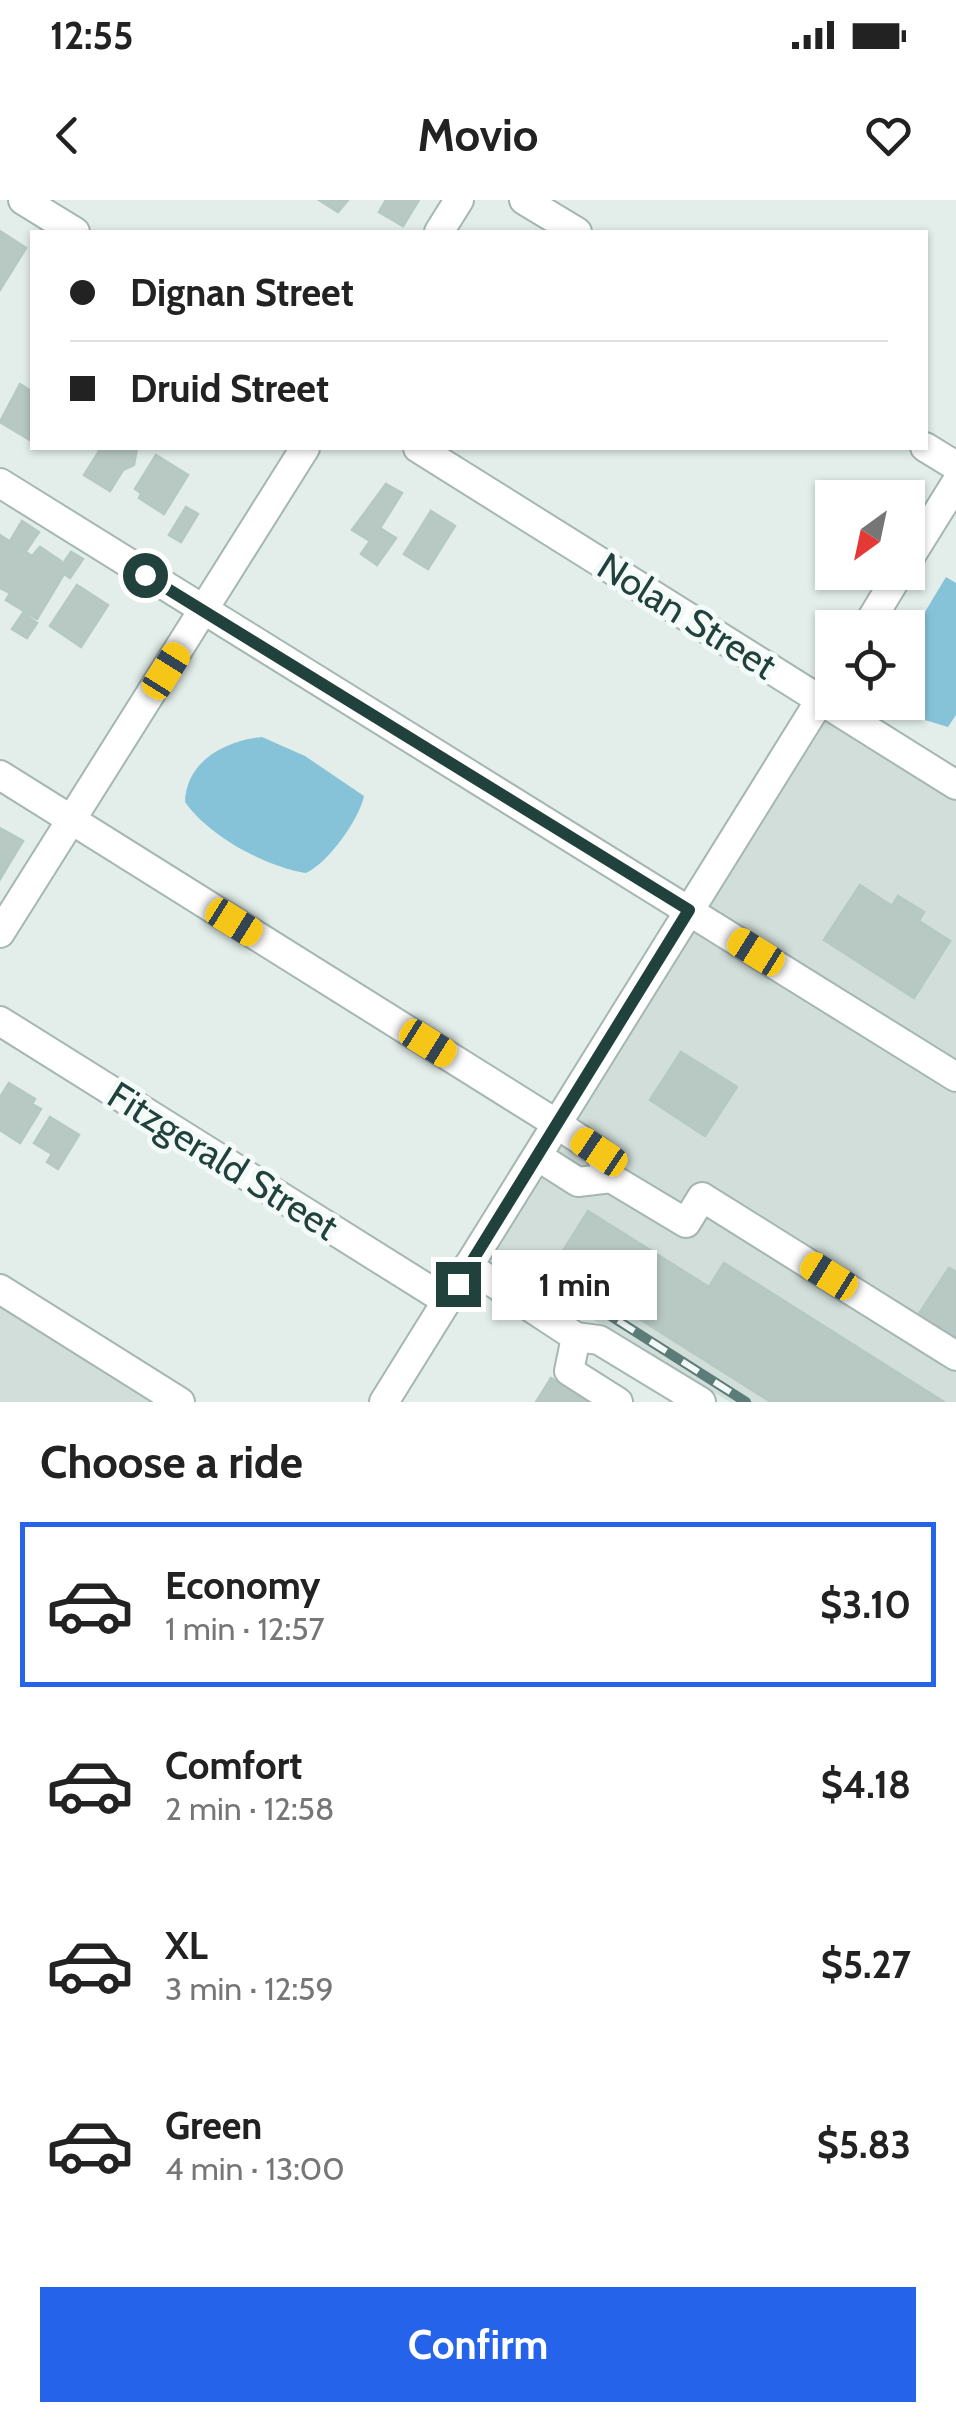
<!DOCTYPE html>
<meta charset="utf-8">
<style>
:root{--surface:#fff;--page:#f6f6f6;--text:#222;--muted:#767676;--line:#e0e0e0;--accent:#2563eb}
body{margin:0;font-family:Cabin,sans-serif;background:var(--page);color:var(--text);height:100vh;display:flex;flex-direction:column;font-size:38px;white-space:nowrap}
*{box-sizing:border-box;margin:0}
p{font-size:32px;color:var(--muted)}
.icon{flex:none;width:55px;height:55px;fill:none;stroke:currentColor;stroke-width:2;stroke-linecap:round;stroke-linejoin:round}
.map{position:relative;height:1202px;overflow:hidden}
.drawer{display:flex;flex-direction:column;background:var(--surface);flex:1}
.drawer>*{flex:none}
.hud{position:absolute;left:30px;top:30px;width:898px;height:220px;border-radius:0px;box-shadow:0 2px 8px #0004;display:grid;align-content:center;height:220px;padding:0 40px;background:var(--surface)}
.needle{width:65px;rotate:213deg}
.buttons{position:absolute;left:815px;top:280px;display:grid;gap:20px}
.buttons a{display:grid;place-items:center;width:110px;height:110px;border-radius:0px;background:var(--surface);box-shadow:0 2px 8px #0004;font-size:50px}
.end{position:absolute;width:45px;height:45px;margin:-22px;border:12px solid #21413c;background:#fff;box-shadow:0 0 0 5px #fff}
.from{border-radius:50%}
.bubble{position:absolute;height:70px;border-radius:0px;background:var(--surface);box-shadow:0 2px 8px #0004;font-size:32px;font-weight:800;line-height:70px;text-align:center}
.car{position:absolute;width:30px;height:60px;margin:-30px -15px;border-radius:12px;box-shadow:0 0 8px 2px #0007;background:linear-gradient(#f5c518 24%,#345 0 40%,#f5c518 0 76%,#345 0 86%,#f5c518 0)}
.hud b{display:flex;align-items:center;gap:35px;height:95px;font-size:38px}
.hud b+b{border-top:2px solid var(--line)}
.hud i{width:25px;height:25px;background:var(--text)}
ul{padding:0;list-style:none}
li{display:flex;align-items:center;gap:30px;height:165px;margin:0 20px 15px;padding:0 20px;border:5px solid transparent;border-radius:0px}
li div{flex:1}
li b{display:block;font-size:38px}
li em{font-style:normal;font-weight:800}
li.on{border-color:var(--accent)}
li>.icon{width:90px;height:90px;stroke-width:1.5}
h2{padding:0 40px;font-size:45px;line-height:120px}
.cta{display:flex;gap:20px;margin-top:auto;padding:20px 40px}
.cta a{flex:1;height:115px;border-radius:0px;background:var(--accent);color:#fff;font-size:40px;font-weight:800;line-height:115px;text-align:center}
.status{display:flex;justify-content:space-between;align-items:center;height:70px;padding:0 50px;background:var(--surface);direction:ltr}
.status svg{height:28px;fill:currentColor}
header{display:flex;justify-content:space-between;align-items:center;height:130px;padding:0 40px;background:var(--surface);font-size:45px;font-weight:800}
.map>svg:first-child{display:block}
.built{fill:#d1deda}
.water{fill:#87c3d8}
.building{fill:#b8c9c4;stroke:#b5c9c2;stroke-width:2.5}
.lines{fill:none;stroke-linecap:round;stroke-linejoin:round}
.minor-casing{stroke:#a5b7b2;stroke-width:32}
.minor{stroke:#fff;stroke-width:28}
.rail-casing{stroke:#5c7d77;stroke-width:10}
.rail{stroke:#f4faf8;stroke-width:6;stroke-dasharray:19;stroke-linecap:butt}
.route{stroke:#21413c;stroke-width:12}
.labels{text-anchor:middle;stroke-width:10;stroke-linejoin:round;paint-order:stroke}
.street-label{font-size:38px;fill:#21413c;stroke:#f4faf8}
</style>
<div class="status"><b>12:55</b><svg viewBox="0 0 49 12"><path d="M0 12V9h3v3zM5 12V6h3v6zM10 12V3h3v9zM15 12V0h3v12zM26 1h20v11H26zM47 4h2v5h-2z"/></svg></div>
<header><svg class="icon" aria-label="back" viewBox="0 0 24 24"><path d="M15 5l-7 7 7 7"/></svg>Movio<svg class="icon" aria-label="heart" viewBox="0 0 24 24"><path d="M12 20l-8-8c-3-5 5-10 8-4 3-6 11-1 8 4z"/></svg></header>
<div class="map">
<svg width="956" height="1202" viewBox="0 0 956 1202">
<rect width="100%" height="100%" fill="#e3eeea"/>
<!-- built -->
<path class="built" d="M830,515L956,595V1202H730L487,1056Z
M0,1095L171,1202H0Z"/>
<!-- water -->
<path class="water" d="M946,377L956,383V515L948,527L908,515L888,503L908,502V440Z
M262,537L305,556L364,596C359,620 328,663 306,673C264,666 209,636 185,602C186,561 226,540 262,537Z"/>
<!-- building -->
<path class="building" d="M319,0H348L338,12Z
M386,0H419L403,26L379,12Z
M0,31L26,48L0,90Z
M20,184L32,192L30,240L0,222Z
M101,248H137L134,265L123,270L110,291L84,275Z
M156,255L188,275L164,314L139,298L141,293L135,289Z
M386,284L402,293L380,328L396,338L377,365L361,354L370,341L352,330Z
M186,307L198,314L181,342L169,335Z
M431,311L455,326L428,369L404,354Z
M22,321L39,332L26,351L10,341Z
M0,335L32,356L40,347L61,361L60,368L71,352L83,359L70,378L64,374L37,419L6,400L10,393L0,388Z
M77,385L108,405L81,447L50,426Z
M23,413L37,423L27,438L12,429Z
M0,628L23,641L0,679Z
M860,685L892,706L898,696L924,712L919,721L950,741L914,798L824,740Z
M681,852L737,887L705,936L650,900Z
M9,883L35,899L32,904L41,909L20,943L0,930V897Z
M50,917L79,935L58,969L47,962L52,954L34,943Z
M588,1011L709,1087L724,1063L944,1202H771L554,1065Z
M949,1068L956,1072V1139L918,1115Z
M551,1178L589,1202H536Z"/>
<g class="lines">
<defs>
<path id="minor" d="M23,0L75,32
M524,0L577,32
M439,32L459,0
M925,247L956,266
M418,248L956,585
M0,283L956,877
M908,360L956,283
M866,428L900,372
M0,575L557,924L599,952L611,978L578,982L537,956
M0,733L305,248
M0,821L447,1101
M611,978L686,1023L702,997L956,1156
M468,1066L576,1137L599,1140L701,1202
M0,1089L180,1202
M576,1137L569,1171L618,1202
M384,1202L832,481"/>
</defs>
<!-- minor casing -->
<use href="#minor" class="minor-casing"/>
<!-- minor -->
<use href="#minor" class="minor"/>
<defs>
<path id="rail" d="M554,1080L746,1202"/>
</defs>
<!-- rail casing -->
<use href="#rail" class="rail-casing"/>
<!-- rail -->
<use href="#rail" class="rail"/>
</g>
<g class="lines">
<!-- route -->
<path class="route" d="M145,375L689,710L458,1084"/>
</g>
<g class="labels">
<!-- street labels -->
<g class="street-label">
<text transform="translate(687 416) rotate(32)" y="13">Nolan Street</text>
<text transform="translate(223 961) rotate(32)" y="13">Fitzgerald Street</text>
</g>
</g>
</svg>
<div class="buttons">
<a><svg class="needle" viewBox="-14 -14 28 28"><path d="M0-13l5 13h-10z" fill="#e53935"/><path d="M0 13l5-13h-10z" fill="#767676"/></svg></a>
<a><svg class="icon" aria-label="locate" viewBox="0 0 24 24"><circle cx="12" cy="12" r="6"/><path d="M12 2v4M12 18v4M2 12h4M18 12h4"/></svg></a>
</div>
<i class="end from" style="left:145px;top:375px"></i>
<i class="end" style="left:458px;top:1084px"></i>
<div class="bubble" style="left:492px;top:1050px;width:165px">1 min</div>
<i class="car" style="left:166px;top:471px;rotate:32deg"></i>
<i class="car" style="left:234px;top:722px;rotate:122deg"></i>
<i class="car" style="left:756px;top:752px;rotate:302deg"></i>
<i class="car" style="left:428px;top:843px;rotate:122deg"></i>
<i class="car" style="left:599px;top:952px;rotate:304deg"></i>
<i class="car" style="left:829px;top:1076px;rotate:302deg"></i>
<div class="hud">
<b><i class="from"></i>Dignan Street</b>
<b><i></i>Druid Street</b>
</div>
</div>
<section class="drawer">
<h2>Choose a ride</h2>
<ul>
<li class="on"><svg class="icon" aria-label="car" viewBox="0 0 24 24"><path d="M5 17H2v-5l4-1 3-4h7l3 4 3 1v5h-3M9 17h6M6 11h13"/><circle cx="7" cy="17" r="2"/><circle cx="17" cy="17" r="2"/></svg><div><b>Economy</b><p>1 min · 12:57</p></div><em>$3.10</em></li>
<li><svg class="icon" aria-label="car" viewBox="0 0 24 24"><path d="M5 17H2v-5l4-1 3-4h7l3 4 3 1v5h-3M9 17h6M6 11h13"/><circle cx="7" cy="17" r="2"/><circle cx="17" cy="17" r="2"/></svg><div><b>Comfort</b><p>2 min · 12:58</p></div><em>$4.18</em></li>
<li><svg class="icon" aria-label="car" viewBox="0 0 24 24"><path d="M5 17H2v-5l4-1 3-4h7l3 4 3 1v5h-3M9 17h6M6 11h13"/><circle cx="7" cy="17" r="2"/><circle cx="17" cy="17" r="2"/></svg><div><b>XL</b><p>3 min · 12:59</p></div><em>$5.27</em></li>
<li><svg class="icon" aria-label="car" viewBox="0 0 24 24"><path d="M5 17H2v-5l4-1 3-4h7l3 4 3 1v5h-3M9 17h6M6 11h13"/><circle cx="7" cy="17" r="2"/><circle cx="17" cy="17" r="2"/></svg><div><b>Green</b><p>4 min · 13:00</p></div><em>$5.83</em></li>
</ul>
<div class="cta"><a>Confirm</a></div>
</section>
